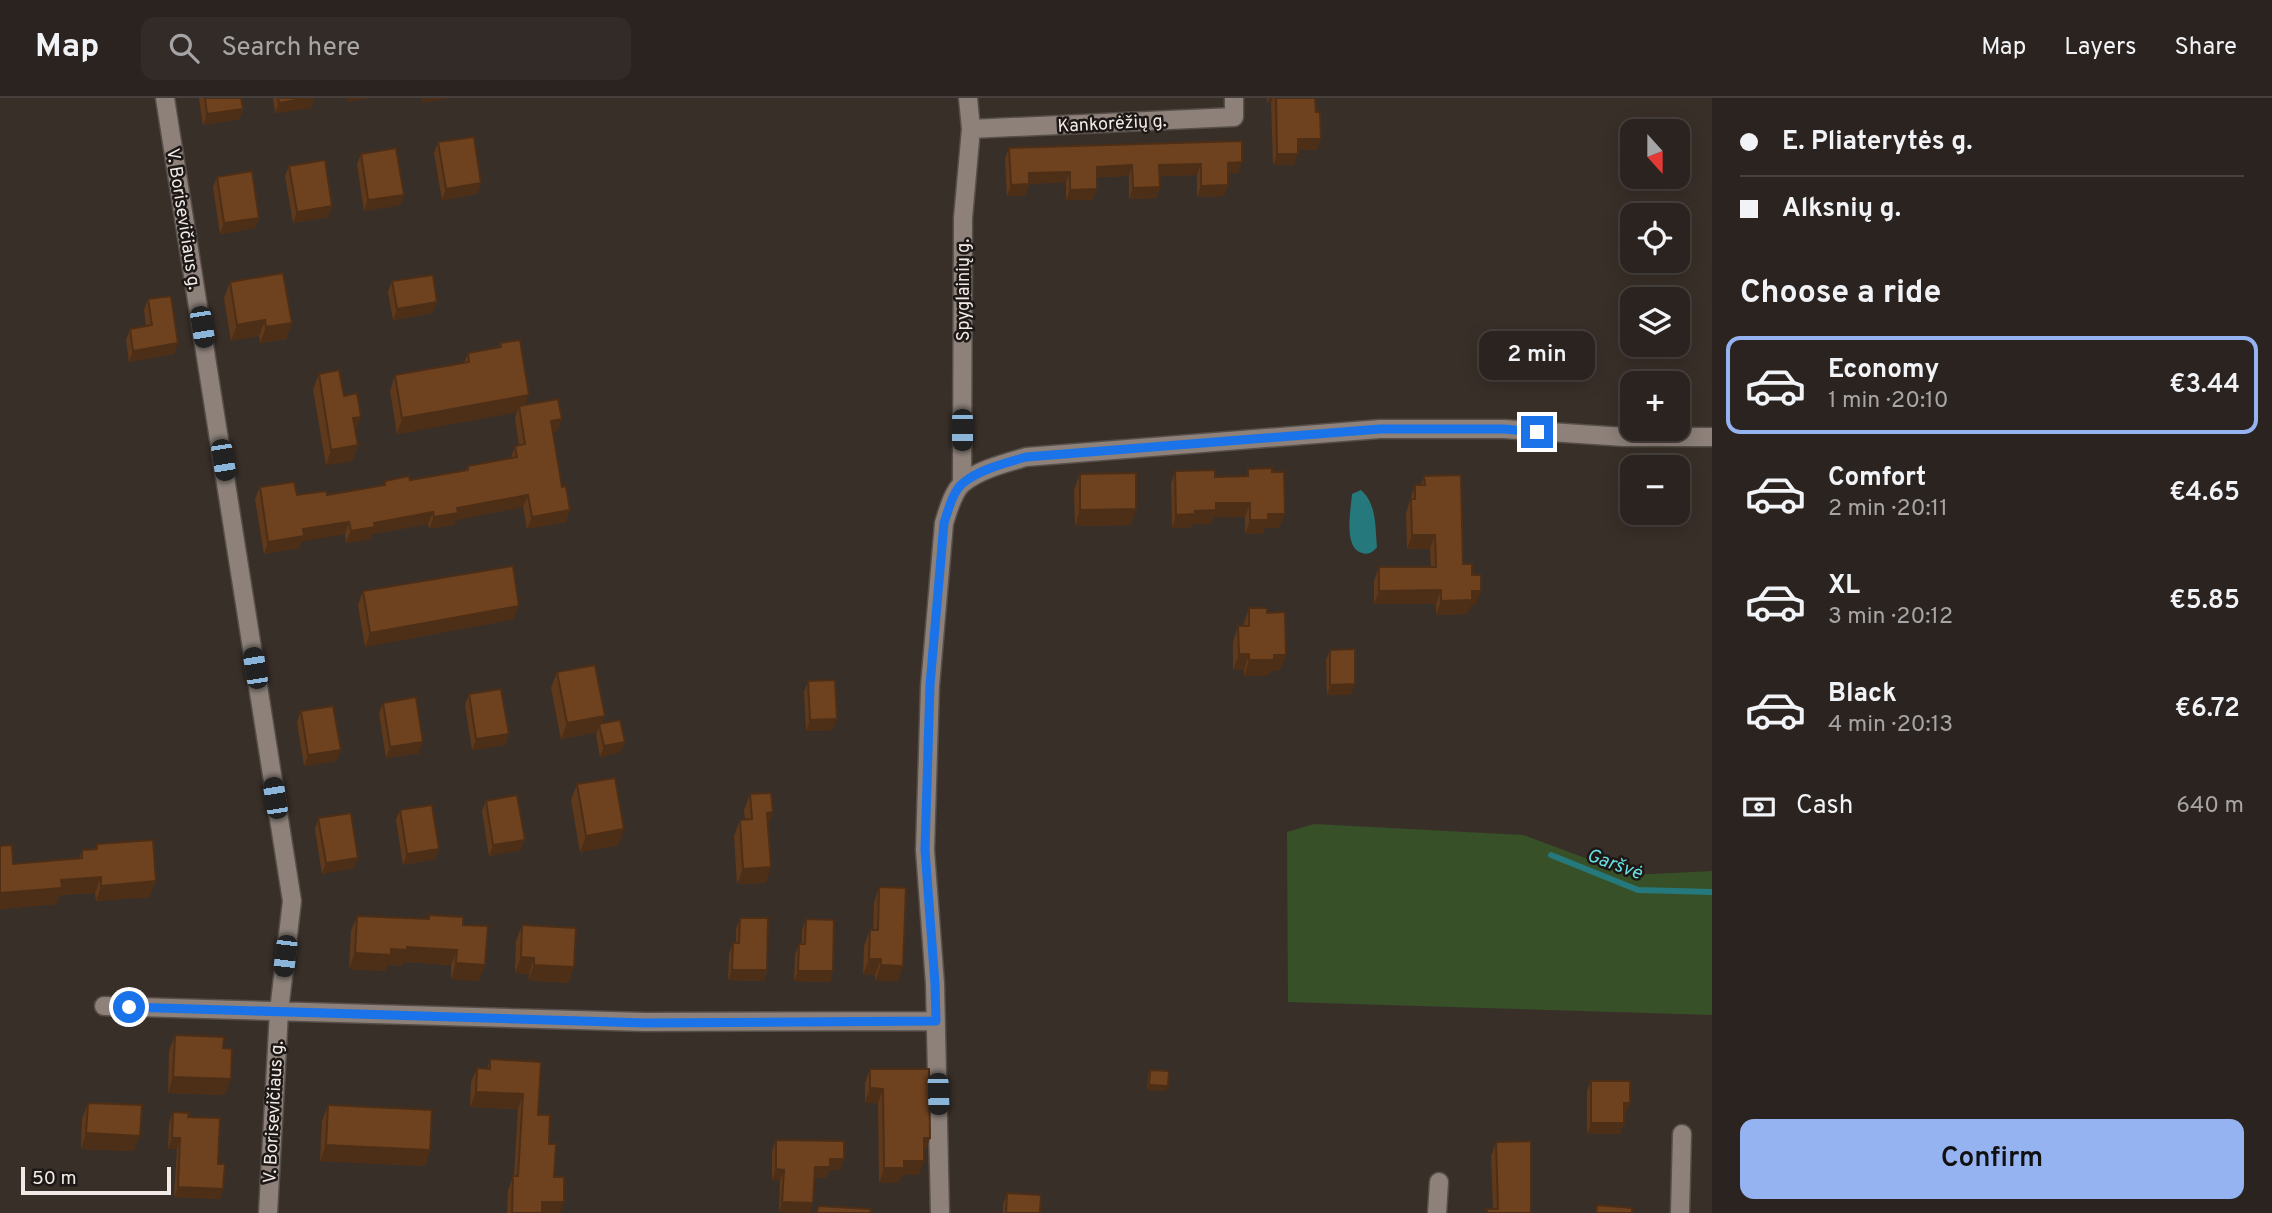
<!DOCTYPE html>
<meta charset="utf-8">
<style>
:root{--surface:#2b231f;--page:#332b28;--text:#f1f3f6;--muted:#a6a4a4;--line:#47403d;--accent:#95b2f1}
body{margin:0;font-family:Overpass,sans-serif;background:var(--page);color:var(--text);height:100vh;display:flex;flex-direction:column;font-size:26px;white-space:nowrap}
*{box-sizing:border-box;margin:0}
p{font-size:23px;color:var(--muted)}
.icon{flex:none;width:38px;height:38px;fill:none;stroke:currentColor;stroke-width:2;stroke-linecap:round;stroke-linejoin:round}
.map{position:relative;flex:1;overflow:hidden}
.drawer{display:flex;flex-direction:column;background:var(--surface);width:560px}
.drawer>*{flex:none}
.banner{display:grid;align-content:center;height:154px;padding:0 28px;background:var(--surface)}
.needle{width:46px;rotate:159deg}
.buttons{position:absolute;left:1620px;top:21px;display:grid;gap:14px}
.buttons a{display:grid;place-items:center;width:70px;height:70px;border-radius:14px;background:var(--surface);box-shadow:0 4px 18px #0003,0 0 0 2px var(--line);font-size:35px}
.scale{position:absolute;left:21px;bottom:18px;width:150px;box-sizing:border-box;padding-left:7px;border:4px solid #f1eae6;border-top:0;font-size:19px;line-height:24px;white-space:nowrap;color:#f1eae6;-webkit-text-stroke:5px #1d1815;paint-order:stroke}
.end{position:absolute;width:32px;height:32px;margin:-16px;border:9px solid #1a73e8;background:#fff;box-shadow:0 0 0 4px #fff}
.from{border-radius:50%}
.bubble{position:absolute;height:49px;border-radius:14px;background:var(--surface);box-shadow:0 4px 18px #0003,0 0 0 2px var(--line);font-size:23px;font-weight:600;line-height:49px;text-align:center}
.car{position:absolute;width:21px;height:42px;margin:-21px -10px;border-radius:9px;box-shadow:0 0 5px 2px #0007;background:linear-gradient(#222 24%,#8ab4d8 0 40%,#222 0 76%,#8ab4d8 0 86%,#222 0)}
.banner b{display:flex;align-items:center;gap:24px;height:66px;font-size:26px}
.banner b+b{border-top:2px solid var(--line)}
.banner i{width:18px;height:18px;background:var(--text)}
ul{padding:0;list-style:none}
li{display:flex;align-items:center;gap:21px;height:98px;margin:0 14px 10px;padding:0 14px;border:4px solid transparent;border-radius:14px}
li div{flex:1}
li b{display:block;font-size:26px}
li em{font-style:normal;font-weight:600}
li.current{border-color:var(--accent)}
li>.icon{width:63px;height:63px;stroke-width:1.5}
h2{padding:0 28px;font-size:32px;line-height:84px}
.pay{display:flex;align-items:center;gap:18px;height:77px;padding:0 28px;font-size:26px}
.pay p{margin-inline-start:auto}
.action{display:flex;gap:14px;margin-top:auto;padding:14px 28px}
.action a{flex:1;height:80px;border-radius:14px;background:var(--accent);color:#111;font-size:28px;font-weight:600;line-height:80px;text-align:center}
header{display:flex;align-items:center;gap:42px;box-sizing:border-box;height:98px;padding:0 35px;background:var(--surface);border-bottom:2px solid var(--line)}
header strong{font-size:33px}
nav{display:flex;gap:38px;margin-inline-start:auto;font-size:24px}
.search{width:490px;height:63px;background:var(--page);display:flex;align-items:center;gap:18px;box-sizing:border-box;padding:0 24px;border-radius:14px;color:var(--muted);font-size:26px}
main{display:flex;flex:1;min-height:0}
.map>svg:first-child{display:block}
.green{fill:#375027}
.water{fill:#25797d}
.lines{fill:none;stroke-linecap:round;stroke-linejoin:round}
.stream{stroke:#25797d;stroke-width:6}
.minor-casing{stroke:#564e48;stroke-width:21}
.minor{stroke:#8d817a;stroke-width:18}
.wall{fill:#5f391b}
.shaded-wall{fill:#4d2e16}
.building{fill:#6e421f;stroke:#4d2e16;stroke-width:2}
.route{stroke:#1a73e8;stroke-width:9}
.labels{text-anchor:middle;stroke-width:5;stroke-linejoin:round;paint-order:stroke}
.street-label{font-size:18px;fill:#f1eae6;stroke:#1d1815}
.water-label{font-size:19px;font-style:italic;fill:#68e0e5;stroke:#1d1815}
</style>
<header>
<strong>Map</strong>
<div class="search"><svg class="icon" aria-label="search" viewBox="0 0 24 24"><circle cx="10" cy="10" r="6"/><path d="M15 15l6 6"/></svg>Search here</div>
<nav><a>Map</a><a>Layers</a><a>Share</a></nav>
</header>
<main>
<div class="map">
<svg width="1712" height="1115" viewBox="0 0 1712 1115">
<rect width="100%" height="100%" fill="#392f29"/>
<!-- green -->
<path class="green" d="M1314,726L1523,737L1631,777L1712,773V917L1288,904L1287,734Z"/>
<!-- water -->
<path class="water" d="M1361,392C1377,406 1375,429 1377,449C1373,454 1369,457 1362,455C1343,450 1351,411 1352,396Z"/>
<g class="lines">
<!-- stream -->
<path class="stream" d="M1551,757L1638,792L1712,794"/>
<defs>
<path id="minor" d="M165,0L292,803L279,913L268,1115
M971,31L1234,19V0
M962,385L963,120L971,31L968,0
M104,908L645,924L936,923
M940,1115L935,886L925,752L930,588L944,425C948,413 953,393 963,385C980,371 1006,365 1026,359L1380,331H1504L1624,339H1712
M1437,1115L1439,1084
M1680,1115L1682,1036"/>
</defs>
<!-- minor casing -->
<use href="#minor" class="minor-casing"/>
<!-- minor -->
<use href="#minor" class="minor"/>
</g>
<!-- wall -->
<path class="wall" d="M199,0H241L243,11L239,21L203,27Z
M273,0H314L311,10L275,15Z
M1267,0H1315L1317,52H1298L1294,67H1273L1271,5H1267Z
M1242,43L1238,75H1228V87L1224,98L1197,99V77L1160,78V89L1156,100L1129,101V78L1097,79L1093,102H1066V84L1029,86L1025,97L1007,98L1005,61L1009,50Z
M438,44L481,85L477,96L442,102L434,55Z
M361,56L404,97L400,107L364,113L357,66Z
M289,68L328,119L293,125L285,78Z
M217,79L259,120L255,130L220,136L213,89Z
M392,183L433,215L393,222L388,194Z
M230,184L292,225L286,241L260,245L259,238L231,243L224,200Z
M148,201L174,256L129,264L126,242L130,231L146,228L144,212Z
M500,245L525,307L557,334H553L566,424L527,431L523,409L455,422L454,427L429,431L428,426L372,436L371,441L346,445L345,436L302,443L299,450L264,456L255,401L260,389L297,397H327L383,387L385,383L410,382L466,372L468,368L511,360L515,348L519,347L515,320L517,314L397,336L390,293L395,277L464,265L468,255L498,250Z
M319,276L344,298L355,334L358,347L352,363L326,367L313,291Z
M1248,371L1280,429L1265,430L1263,435L1245,436V419H1214L1211,426H1192L1190,430H1172L1171,386L1175,373L1215,379L1246,378Z
M1080,376L1136,411L1131,427L1075,428L1074,392Z
M1424,378L1463,466L1472,477L1476,507H1471L1467,516L1436,517V506H1374V483L1379,469H1431L1430,451H1407L1406,415L1415,387H1421Z
M363,493L514,521L365,549L358,507Z
M1249,510L1267,515L1280,573H1270L1269,577L1244,578V572H1233V544L1238,528H1243Z
M1330,552L1351,597H1327L1326,562Z
M557,574L602,626L625,644L621,654L600,659L596,637L597,634L561,641L551,590Z
M808,583L833,632L806,633L804,594Z
M469,596L509,636L505,647L472,652L465,607Z
M383,605L419,655L386,660L379,615Z
M301,613L337,663L304,668L297,624Z
M577,686L619,747L580,754L571,702Z
M750,696L773,714L768,727L766,785L737,786L734,738L740,722H745L744,712Z
M486,703L521,752L489,758L482,713Z
M400,712L439,751L435,761L403,767L396,722Z
M318,720L354,770L322,776L315,731Z
M97,746L150,799L96,803L95,795L59,797L56,806L0,811V748L13,766L79,761L82,752L95,751Z
M879,789L898,883H875V877H863L864,848L870,832H873L874,805Z
M429,817L463,827L479,883L451,881V867L403,864L401,868L387,867L385,873L349,871L351,833L357,818L428,821Z
M740,820L767,872L764,883L728,882L729,856L733,845H736V831Z
M806,821L833,873L830,884L794,883L795,857L799,846H802V832Z
M522,827L569,885L528,882L529,876L515,875L516,843Z
M175,937L223,950L225,997L168,995L169,953Z
M490,961L541,964L538,1017L549,1046L560,1115H507L508,1093L513,1078H514L518,1011L470,1009L471,984L477,970L487,971Z
M870,971L930,1040L925,1054H924L919,1077H901L899,1084L879,1085L878,1005H865V985Z
M1150,972L1166,993L1147,992L1148,977Z
M1591,983L1626,1016H1624V1025L1620,1036H1587V993Z
M88,1005L134,1053L81,1051L82,1021Z
M328,1007L430,1052L425,1068L320,1063L322,1023Z
M173,1014L188,1019L218,1066L223,1091L220,1101L174,1099L177,1051H168L169,1025Z
M776,1042L844,1061L840,1072H829L826,1080H815L779,1114L780,1082H772V1053Z
M1496,1044L1531,1115H1486L1487,1111H1493L1491,1058Z
M1007,1095L1040,1115H1003V1106Z"/>
<!-- shaded-wall -->
<path class="shaded-wall" d="M308,0H314L311,10L275,15L279,5Z
M348,0H371L347,4Z
M423,0H446V1L421,5Z
M1269,0H1273L1271,5H1267Z
M243,11L239,21L203,27L207,16Z
M1298,41H1321L1317,52H1294Z
M1277,56H1298L1294,67H1273Z
M1242,64L1238,75L1224,76L1228,65Z
M1201,66L1197,77L1156,78L1159,67Z
M1132,67L1129,78L1093,79L1097,69Z
M1070,74L1066,84L1025,86L1029,75Z
M481,85L477,96L442,102L446,91Z
M1029,86L1025,97L1007,98L1011,87Z
M1228,87L1224,98L1197,99L1201,88Z
M1160,89L1156,100L1129,101L1133,90Z
M1097,91L1093,102H1066L1070,92Z
M404,97L400,107L364,113L368,102Z
M332,108L328,119L293,125L297,114Z
M259,120L255,130L220,136L224,125Z
M437,204L433,215L393,222L397,211Z
M265,222L259,238L231,243L237,227Z
M292,225L286,241L260,245L266,229Z
M178,245L174,256L129,264L133,253Z
M529,297L523,313L519,308L517,314L397,336L402,320Z
M361,319L355,335L353,320Z
M562,321L557,334L546,335L551,323Z
M358,347L352,363L326,367L331,352Z
M528,397L523,409L455,422L454,427L429,431L434,419L457,410Z
M1216,405H1250L1245,419H1214L1211,426H1192L1190,430H1172L1176,417Z
M1136,411L1131,427L1075,428L1080,412Z
M570,412L566,424L527,431L532,419Z
M433,414L428,426L372,436L371,441L346,445L351,433L374,425Z
M1268,416H1285L1280,429L1265,430L1263,435L1245,436L1250,422Z
M349,424L345,436L302,443L299,450L264,456L268,444L303,431Z
M1412,437H1435L1430,451H1407Z
M1441,492L1436,506H1374L1379,493Z
M1472,493H1481L1476,507H1471L1467,516L1436,517L1441,503Z
M519,508L514,521L365,549L370,535Z
M1239,556H1249L1244,572H1233Z
M1274,557H1286L1280,573H1270L1269,577L1244,578L1249,562Z
M1355,586L1351,597H1327L1330,587Z
M605,618L600,631L599,626L597,634L561,641L567,625Z
M837,621L833,632L806,633L810,622Z
M509,636L505,647L472,652L476,641Z
M423,644L419,655L386,660L390,649Z
M625,644L621,654L600,659L604,648Z
M341,652L337,663L304,668L308,657Z
M773,714L767,730V715Z
M624,731L619,747L580,754L586,738Z
M525,742L521,752L489,758L493,747Z
M439,751L435,761L403,767L407,756Z
M358,760L354,770L322,776L326,765Z
M771,769L766,785L737,786L743,771Z
M101,779L95,795L59,797L56,806L0,811V795L61,782Z
M156,783L150,799L96,803L101,788Z
M407,849L457,852L451,867L403,864L401,868L387,867L385,873L349,871L355,855Z
M521,859L534,860L529,876L515,875Z
M869,861H881L875,877H863Z
M456,865L485,867L479,883L451,881Z
M534,867L574,869L569,885L528,882Z
M881,867L903,868L898,883H875Z
M732,872H767L764,883L728,882Z
M798,873H833L830,884L794,883Z
M173,979L231,981L225,997L168,995Z
M1149,987L1168,988L1166,993L1147,992Z
M870,990L883,991L878,1005H865Z
M476,994L523,996L518,1011L470,1009Z
M1624,1005H1630L1626,1016H1620Z
M1591,1025H1624L1620,1036H1587Z
M86,1035L140,1038L134,1053L81,1051Z
M172,1040H180L177,1051H168Z
M924,1040H930L925,1054H918Z
M326,1047L430,1052L425,1068L320,1063Z
M830,1061H844L840,1072H829L826,1080H811L815,1069Z
M904,1063H924L919,1077H901L899,1084L879,1085L884,1070Z
M776,1071L784,1072L780,1082H772Z
M178,1089L223,1091L220,1101L174,1099Z
M542,1104H564L560,1115H538Z
M782,1104L813,1105L810,1115L779,1114Z"/>
<!-- building -->
<path class="building" d="M205,0H241L243,11L207,16Z
M278,0H308L279,5Z
M1276,0H1315L1316,14H1320L1321,41H1298V56H1277Z
M474,39L481,85L446,91L438,44Z
M1242,43V64L1228,65V87L1201,88V66L1159,67L1160,89L1133,90L1132,67L1097,69V91L1070,92V74L1029,75V86L1011,87L1009,50Z
M396,50L404,97L368,102L361,56Z
M325,62L332,108L297,114L289,68Z
M252,73L259,120L224,125L217,79Z
M283,175L292,225L266,229L265,222L237,227L230,184Z
M433,177L437,204L397,211L392,183Z
M171,198L178,245L133,253L130,231L152,227L148,201Z
M520,242L529,297L402,320L395,277L469,264L468,255L501,249L500,245Z
M339,272L344,298L357,295L361,319L353,320L358,347L331,352L319,276Z
M558,301L562,321L551,323L562,389L566,388L570,412L532,419L528,397L457,410L458,415L434,419L433,414L374,425L375,429L351,433L349,424L303,431L304,438L268,444L260,389L294,384L297,397L326,393L327,397L385,387V383L409,378L410,382L468,372V368L517,359L515,348L525,346L519,308Z
M1272,370V374H1284L1285,416H1268V422H1250V405H1216V412L1195,413V416L1176,417L1175,373L1215,372V379L1248,378V371Z
M1136,375V411L1080,412V376Z
M1461,377L1463,466H1472V477H1481V493H1472V502L1441,503V492L1379,493V469H1436L1435,437H1412L1411,401H1415V387H1425L1424,378Z
M513,468L519,508L370,535L363,493Z
M1249,510H1267V515L1285,514L1286,557H1274V562H1249V556H1239L1238,528H1249Z
M1355,551V586L1330,587V552Z
M595,567L605,618L567,625L557,574Z
M835,582L837,621L810,622L808,583Z
M501,591L509,636L476,641L469,596Z
M416,599L423,644L390,649L383,605Z
M333,608L341,652L308,657L301,613Z
M620,622L625,644L604,648L599,626Z
M615,680L624,731L586,738L577,686Z
M771,695L773,714L767,715L771,769L743,771L740,722L752,721L750,696Z
M517,697L525,742L493,747L486,703Z
M432,707L439,751L407,756L400,712Z
M351,715L358,760L326,765L318,720Z
M153,742L156,783L101,788V779L61,782L62,790L0,795V748L12,747L13,766L82,760V752L97,751V746Z
M879,789L906,790L903,868L881,867V861H869L870,832H878Z
M429,817L463,819V827L488,828L485,867L456,865L457,852L407,849V852L391,851V857L355,855L357,818L429,821Z
M740,820H768L767,872H732L733,845H739Z
M806,821L834,822L833,873H798L799,846H805Z
M522,827L576,830L574,869L534,867V860L521,859Z
M175,937L224,939L223,950L232,951L231,981L173,979Z
M490,961L541,964L538,1017H550L549,1046H556L554,1079H564V1104H542V1115H512L513,1078H518L523,996L476,994L477,970L490,971Z
M870,971H929L930,1040H924V1063H904V1070H884L883,991L870,990Z
M1150,972L1169,973L1168,988L1149,987Z
M1591,983H1630V1005H1624V1025H1591Z
M88,1005L142,1007L140,1038L86,1035Z
M328,1007L432,1012L430,1052L326,1047Z
M173,1014L189,1015L188,1019L220,1020L218,1066H225L223,1091L178,1089L180,1040H172Z
M776,1042L844,1043V1061H830V1069H815L813,1105L782,1104L784,1072L776,1071Z
M1531,1043V1115H1487V1111H1498L1496,1044Z
M1007,1095L1041,1097L1040,1115H1006Z
M1597,1107L1632,1110V1115H1596Z
M818,1108L871,1111L870,1115H817Z"/>
<g class="lines">
<!-- route -->
<path class="route" d="M129,909L645,925L936,923L935,886L925,752L930,587L944,425C948,413 953,393 963,385C980,371 1006,365 1026,359L1380,331H1504L1537,334"/>
</g>
<g class="labels">
<!-- street labels -->
<g class="street-label">
<text transform="translate(1112 25) rotate(-3)" y="6">Kankorėžių g.</text>
<text transform="translate(184 121) rotate(81)" y="6">V. Borisevičiaus g.</text>
<text transform="translate(963 192) rotate(-90)" y="6">Spyglainių g.</text>
<text transform="translate(273 1014) rotate(-87)" y="6">V. Borisevičiaus g.</text>
</g>
<!-- water labels -->
<g class="water-label">
<text transform="translate(1615 765) rotate(20)" y="7">Garšvė</text>
</g>
</g>
</svg>
<div class="buttons">
<a><svg class="needle" viewBox="-14 -14 28 28"><path d="M0-13l5 13h-10z" fill="#e53935"/><path d="M0 13l5-13h-10z" fill="#a6a4a4"/></svg></a>
<a><svg class="icon" aria-label="locate" viewBox="0 0 24 24"><circle cx="12" cy="12" r="6"/><path d="M12 2v4M12 18v4M2 12h4M18 12h4"/></svg></a>
<a><svg class="icon" aria-label="layers" viewBox="0 0 24 24"><path d="M12 4l9 5-9 5-9-5zM3 14l9 5 9-5"/></svg></a>
<a>+</a>
<a>−</a>
</div>
<div class="scale">50 m</div>
<i class="end from" style="left:129px;top:909px"></i>
<i class="end" style="left:1537px;top:334px"></i>
<div class="bubble" style="left:1479px;top:233px;width:116px">2 min</div>
<i class="car" style="left:202px;top:229px;rotate:171deg"></i>
<i class="car" style="left:962px;top:332px;rotate:180deg"></i>
<i class="car" style="left:223px;top:362px;rotate:171deg"></i>
<i class="car" style="left:255px;top:570px;rotate:351deg"></i>
<i class="car" style="left:275px;top:700px;rotate:351deg"></i>
<i class="car" style="left:285px;top:858px;rotate:187deg"></i>
<i class="car" style="left:938px;top:996px;rotate:178deg"></i>
</div>
<section class="drawer">
<div class="banner">
<b><i class="from"></i>E. Pliaterytės g.</b>
<b><i></i>Alksnių g.</b>
</div>
<h2>Choose a ride</h2>
<ul>
<li class="current"><svg class="icon" aria-label="car" viewBox="0 0 24 24"><path d="M5 17H2v-5l4-1 3-4h7l3 4 3 1v5h-3M9 17h6M6 11h13"/><circle cx="7" cy="17" r="2"/><circle cx="17" cy="17" r="2"/></svg><div><b>Economy</b><p>1 min · 20:10</p></div><em>€3.44</em></li>
<li><svg class="icon" aria-label="car" viewBox="0 0 24 24"><path d="M5 17H2v-5l4-1 3-4h7l3 4 3 1v5h-3M9 17h6M6 11h13"/><circle cx="7" cy="17" r="2"/><circle cx="17" cy="17" r="2"/></svg><div><b>Comfort</b><p>2 min · 20:11</p></div><em>€4.65</em></li>
<li><svg class="icon" aria-label="car" viewBox="0 0 24 24"><path d="M5 17H2v-5l4-1 3-4h7l3 4 3 1v5h-3M9 17h6M6 11h13"/><circle cx="7" cy="17" r="2"/><circle cx="17" cy="17" r="2"/></svg><div><b>XL</b><p>3 min · 20:12</p></div><em>€5.85</em></li>
<li><svg class="icon" aria-label="car" viewBox="0 0 24 24"><path d="M5 17H2v-5l4-1 3-4h7l3 4 3 1v5h-3M9 17h6M6 11h13"/><circle cx="7" cy="17" r="2"/><circle cx="17" cy="17" r="2"/></svg><div><b>Black</b><p>4 min · 20:13</p></div><em>€6.72</em></li>
</ul>
<div class="pay"><svg class="icon" aria-label="cash" viewBox="0 0 24 24"><path d="M3 7h18v10H3z"/><circle cx="12" cy="12" r="2"/></svg>Cash<p>640 m</p></div>
<div class="action"><a>Confirm</a></div>
</section>
</main>
